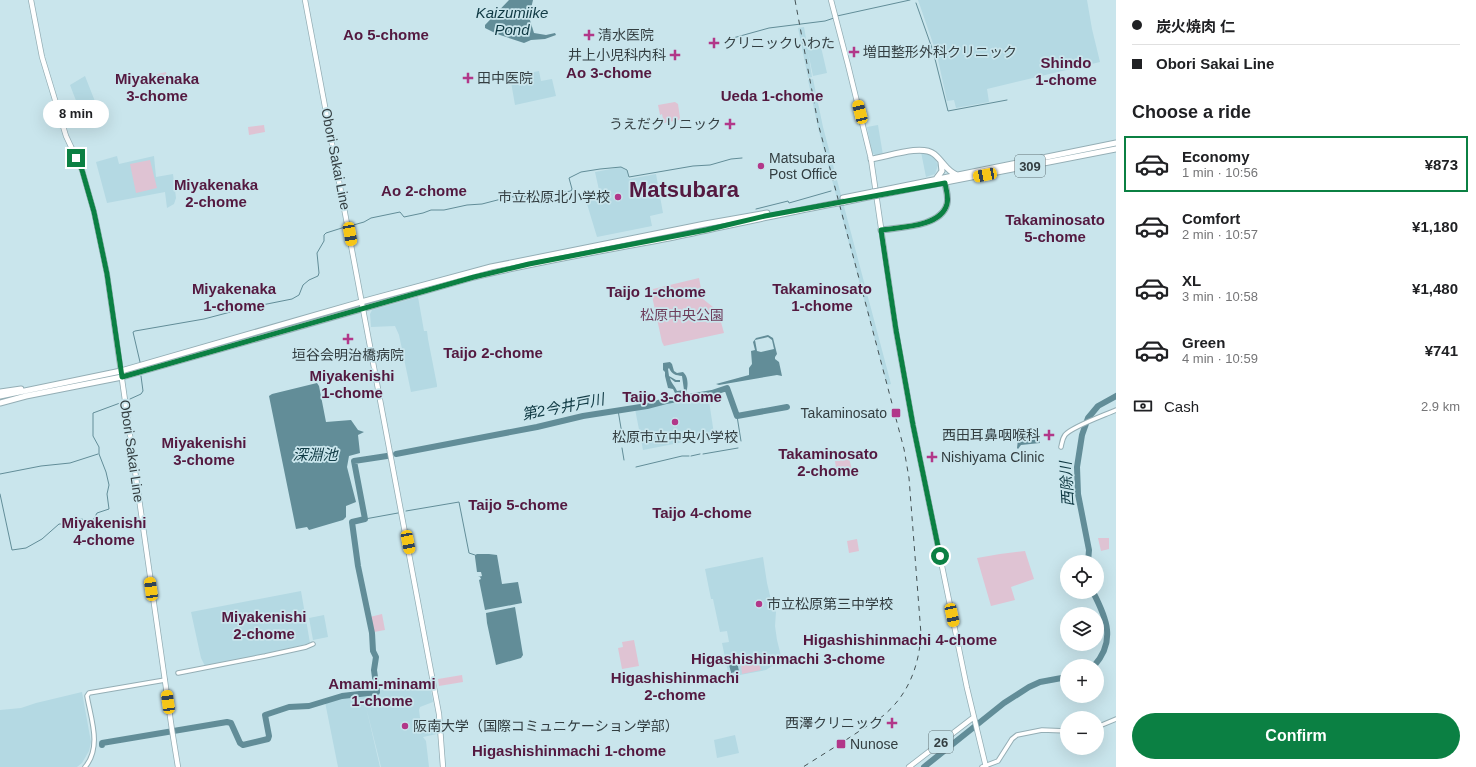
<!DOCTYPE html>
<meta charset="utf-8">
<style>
:root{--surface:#fff;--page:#f2f2f2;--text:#202124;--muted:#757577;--line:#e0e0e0;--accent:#0b8043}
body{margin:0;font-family:Helvetica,"Noto Sans JP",sans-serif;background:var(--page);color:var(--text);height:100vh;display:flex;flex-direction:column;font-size:15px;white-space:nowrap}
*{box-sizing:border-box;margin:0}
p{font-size:13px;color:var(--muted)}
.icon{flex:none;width:22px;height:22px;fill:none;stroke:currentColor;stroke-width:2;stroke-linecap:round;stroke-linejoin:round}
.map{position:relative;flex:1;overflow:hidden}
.side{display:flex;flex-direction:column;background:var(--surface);width:360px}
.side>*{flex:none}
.top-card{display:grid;align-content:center;height:88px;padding:0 16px;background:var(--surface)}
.controls{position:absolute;left:1060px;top:555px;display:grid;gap:8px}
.controls a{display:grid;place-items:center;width:44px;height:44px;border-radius:50%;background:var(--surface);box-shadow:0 4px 16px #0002;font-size:20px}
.end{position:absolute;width:18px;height:18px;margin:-9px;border:5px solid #0b8043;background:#fff;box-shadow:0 0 0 2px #fff}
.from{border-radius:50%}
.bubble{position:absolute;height:28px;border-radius:14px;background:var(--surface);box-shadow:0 4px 16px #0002;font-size:13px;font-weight:700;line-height:28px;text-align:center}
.car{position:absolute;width:12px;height:24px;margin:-12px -6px;border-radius:5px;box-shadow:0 0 3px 1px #0007;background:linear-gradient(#f5c518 24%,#345 0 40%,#f5c518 0 76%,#345 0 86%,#f5c518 0)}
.top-card b{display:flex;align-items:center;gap:14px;height:38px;font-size:15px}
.top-card b+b{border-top:1px solid var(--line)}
.top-card i{width:10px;height:10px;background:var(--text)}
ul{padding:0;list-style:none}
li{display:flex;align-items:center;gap:12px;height:56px;margin:0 8px 6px;padding:0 8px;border:2px solid transparent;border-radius:0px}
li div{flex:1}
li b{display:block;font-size:15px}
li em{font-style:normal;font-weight:700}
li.current{border-color:var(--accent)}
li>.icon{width:36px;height:36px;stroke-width:1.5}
h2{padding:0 16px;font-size:18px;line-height:48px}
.pay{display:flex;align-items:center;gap:10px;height:44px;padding:0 16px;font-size:15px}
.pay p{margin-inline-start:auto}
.button{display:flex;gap:8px;margin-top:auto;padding:8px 16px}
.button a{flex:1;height:46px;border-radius:24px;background:var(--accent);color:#fff;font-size:16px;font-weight:700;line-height:46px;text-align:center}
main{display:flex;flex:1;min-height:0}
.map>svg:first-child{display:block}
.built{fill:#b4d9e3}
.green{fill:#dfc3d3}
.water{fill:#628d98;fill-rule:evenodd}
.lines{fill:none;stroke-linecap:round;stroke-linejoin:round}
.stream{stroke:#628d98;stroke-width:1}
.river{stroke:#628d98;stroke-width:6}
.minor-casing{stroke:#94aeb5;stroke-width:5.5}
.major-casing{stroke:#94aeb5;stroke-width:6}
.highway-casing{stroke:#94aeb5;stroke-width:7}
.minor{stroke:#fff;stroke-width:3.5}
.major{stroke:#fff;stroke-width:4.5}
.highway{stroke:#fff;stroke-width:5}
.rail{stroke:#455255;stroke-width:1;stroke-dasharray:5 5;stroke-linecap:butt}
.highway-bridge-casing{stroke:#94aeb5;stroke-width:7;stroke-linecap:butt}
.highway-bridge{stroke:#fff;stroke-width:5}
.route{stroke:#0b8043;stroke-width:5}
.poi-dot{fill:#b23789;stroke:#c9e5ec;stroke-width:1.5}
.labels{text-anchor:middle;stroke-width:3.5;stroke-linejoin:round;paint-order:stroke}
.shield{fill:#c9e5ec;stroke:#607074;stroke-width:1}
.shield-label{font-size:13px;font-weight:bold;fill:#333e41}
.poi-label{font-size:14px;fill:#333e41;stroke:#c9e5ec;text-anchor:start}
.street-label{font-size:14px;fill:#333e41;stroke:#c9e5ec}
.park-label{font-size:14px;fill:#6e3d5b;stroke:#c9e5ec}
.water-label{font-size:15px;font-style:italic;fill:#0f3943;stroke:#c9e5ec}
.neighbourhood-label{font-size:15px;font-weight:bold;fill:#541940;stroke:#c9e5ec}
.town-label{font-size:22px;font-weight:bold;fill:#541940;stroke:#c9e5ec}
</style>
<main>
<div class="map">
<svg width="1116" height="767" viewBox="0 0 1116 767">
<rect width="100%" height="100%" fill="#c9e5ec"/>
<!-- built -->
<path class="built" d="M918,0H1087L1092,29L1100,62L987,89L989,102L956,108L954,100L947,101L937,55Z
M804,27L808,50L821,47L827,73L813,76L808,52L812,77L808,78L798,28Z
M539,71L541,81L552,79L556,96L515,105L511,82L524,80L523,74Z
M85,76L96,104L80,111L70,85Z
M813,79L823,127L891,384L887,385L818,128L808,80Z
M878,125L883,155L877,156L872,153L867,127Z
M921,152L931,155L935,159L938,165L935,174L926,177Z
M117,156L119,164L154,156L156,177L173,174L176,198L174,204L167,208L165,192L107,203L96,162Z
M621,167L627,171L629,179L656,174L663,213L650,216L652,226L597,237L584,194L599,190L595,172Z
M418,297L424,331H427L428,339L437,385V387L411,392L399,335L395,326L371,327L370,314L372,310Z
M720,391L716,399L709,401L714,434L694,439V440L643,450L635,409L712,394Z
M763,557L767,583L773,608L776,612L775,626L777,640L783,664L772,666L766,670L729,677L722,643L729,642L727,631L720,632L713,599H711L705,569Z
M301,591L310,643L255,657L205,666L201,658L191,612Z
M324,615L328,637L313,640L309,618Z
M429,680L433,702L420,707L419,710L421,725L436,722L437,734L423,737L426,741L429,767H381L366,707L380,767H338L325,702L340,698L374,694L368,704L375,694L378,693V691Z
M82,692L91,742L89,751L82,763L77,767H0V710L21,708L36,703Z
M735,735L739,753L717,758L714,740Z"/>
<!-- green -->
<path class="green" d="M166,72L168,81L144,86L142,78Z
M675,102L678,104L680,118L679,120L664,123L662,114L660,115L658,105Z
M264,125L265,132L249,135L248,127Z
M150,160L157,188L136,193L130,164Z
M699,278L703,299L718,311L724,333L664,346L662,342L652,296L653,289Z
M849,458L853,474H847L846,472H844L836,468L835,461H840V459Z
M1098,538H1109V549L1101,551Z
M857,539L859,551L849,553L847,541Z
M1025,551L1034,579L1011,587L1015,600L991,606L977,558L1000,554Z
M382,614L385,630L374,632L370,617Z
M634,640L639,666L622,669L618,648L623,647L622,642Z
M759,661L761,670L742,674L741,665Z
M462,675L463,682L439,686L438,679Z"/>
<!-- water -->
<path class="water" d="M509,0H533L529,17L534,33L546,35L555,33L556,35L545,39L531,40L524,43L497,34L485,28V25Z
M768,335L773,338L777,354L775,357V359L779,362L782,376L777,375L719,385L716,384L749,375V368L752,364L751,351L755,350L753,342L756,338ZM768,337L772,340L774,349L761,352L757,351L755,340Z
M670,362L672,364L674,371L677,373L683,372C689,377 688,387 686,393L676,395L673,389L668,388L665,376V372L663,370V363ZM668,369L669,368C672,375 676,375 682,376L684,390L677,391C675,386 671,383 670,378L675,382H680V380H676L669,376Z
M317,383L319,386L326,422L351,420L358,430L364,432L358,435L360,453L349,456L347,467L356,502L346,506V517L343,520L309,530L307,527L296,529L269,396L272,394Z
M1036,428L1040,443L1021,445L1018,449L1017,448L1018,439L1016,430Z
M477,554H489L497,555L502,584L518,582L522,603L485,610L479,580L481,579L480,577H478L482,576L481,572H477L475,557V555Z
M515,607L523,655L521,658L496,665L487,623L486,613Z
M736,658L739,671L731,673L728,660Z"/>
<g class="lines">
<!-- stream -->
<path class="stream" d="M916,3L933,51L948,111L1007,100
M837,16L910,0
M733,38L769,28L825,21L834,18
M756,209L788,201L789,203L831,191
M350,226L364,222L371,218L400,212L404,217L423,213L431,210H444L467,205L482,204L509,197L539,196L571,191L572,189L569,178L581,172L600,169L621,167L627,170L629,177L693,166L710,165L731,159L742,158
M140,362L133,332L135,331L204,319L242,309L292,299L299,295L303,285L309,280L318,276L319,273L317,253L324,241V235L326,233L345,227
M130,399L141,394L143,391L141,376
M618,410L623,440
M737,416L741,441
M622,448L624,460
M703,454L738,448
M691,456L700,454
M636,467L682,456H689
M0,474L41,466L70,463L98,454
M0,494L12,550L26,548L42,539L59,524H67L73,520L82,519L89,523L92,522L97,513L109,509L107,494L109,485L106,472L99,454V447L93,436V413L120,403
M406,511L459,502L469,553L475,555
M365,519L398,513"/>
<!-- river -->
<path class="river" d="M396,454L537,427L583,416L647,406L666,401L712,393L727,388L737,416L787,407
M1088,562L1089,550L1078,494L1077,467L1082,435L1088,418L1098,406L1116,396
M1093,592C1107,619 1116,641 1094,666
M102,745V743L227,722L231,723L240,743L243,745L268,739L269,736L265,715L289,707L309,706L342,696L377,692L374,670L376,657L373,651L372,633L358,566L352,522L365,519L354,461L387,456
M924,767L1004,703L1029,687L1040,682L1067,677"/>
<defs>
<path id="minor" d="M1061,447C1062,443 1062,439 1065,435C1071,427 1105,415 1116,410
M178,673L265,656L306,647L313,644
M1097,727L1116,719
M85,767C102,747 91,719 87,696L89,693L165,680
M982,767L998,761L1012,739L1017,735L1042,730L1067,731"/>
<path id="major" d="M31,0L42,57L66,136L82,170L94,212L107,274L172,730L178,767
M305,0L436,698L439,714L443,767
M831,0L848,65L871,159L896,331L913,425L967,688L986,767
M909,767L974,717"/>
<path id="highway" d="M871,159C887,157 921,144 934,154C943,161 946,171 957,175
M936,179L942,171L941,162
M879,191L1116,143
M879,195L1116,149
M843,198L873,192
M844,202L873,196
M881,230C901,227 941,227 947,204C949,197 946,190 945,183
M0,392L21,389
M0,396L121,371L361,302L491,267L705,224L767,213
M0,403L26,396L122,377L474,277C540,261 607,250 674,237C728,226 783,213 838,203"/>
</defs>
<!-- minor casing -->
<use href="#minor" class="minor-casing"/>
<!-- major casing -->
<use href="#major" class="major-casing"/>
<!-- highway casing -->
<use href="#highway" class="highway-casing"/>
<!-- minor -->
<use href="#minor" class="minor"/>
<!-- major -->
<use href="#major" class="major"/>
<!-- highway -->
<use href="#highway" class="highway"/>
<!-- rail -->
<path class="rail" d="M795,0L818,123L904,449L909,478L921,634C919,668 907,698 879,719C872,723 865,727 858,732C840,744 822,755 803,767"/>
<defs>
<path id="highway-bridge" d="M873,192L879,191
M873,196L879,195
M838,203L844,202"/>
</defs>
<!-- highway-bridge casing -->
<use href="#highway-bridge" class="highway-bridge-casing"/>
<!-- highway-bridge -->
<use href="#highway-bridge" class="highway-bridge"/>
</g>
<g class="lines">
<!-- route -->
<path class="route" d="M76,158L82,170L94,212L107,274L122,377L474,277L529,264L706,230L765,216L945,183C946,190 949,197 947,204C941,227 901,227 881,230L896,330L913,425L940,556"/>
</g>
<!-- markers -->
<g class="poi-dot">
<path d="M587 29h4v4h4v4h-4v4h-4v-4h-4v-4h4z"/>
<path d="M712 37h4v4h4v4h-4v4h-4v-4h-4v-4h4z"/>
<path d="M852 46h4v4h4v4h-4v4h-4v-4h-4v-4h4z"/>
<path d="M673 49h4v4h4v4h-4v4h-4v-4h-4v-4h4z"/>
<path d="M466 72h4v4h4v4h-4v4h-4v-4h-4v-4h4z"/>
<path d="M728 118h4v4h4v4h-4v4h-4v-4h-4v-4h4z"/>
<circle cx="761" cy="166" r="4"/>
<circle cx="618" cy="197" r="4"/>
<path d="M346 333h4v4h4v4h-4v4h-4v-4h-4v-4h4z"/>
<rect x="891" y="408" width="10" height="10" rx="2"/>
<circle cx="675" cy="422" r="4"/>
<path d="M1047 429h4v4h4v4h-4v4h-4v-4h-4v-4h4z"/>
<path d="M930 451h4v4h4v4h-4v4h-4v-4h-4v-4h4z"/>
<circle cx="759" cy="604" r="4"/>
<path d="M890 717h4v4h4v4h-4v4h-4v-4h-4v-4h4z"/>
<circle cx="405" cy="726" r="4"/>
<rect x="836" y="739" width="10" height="10" rx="2"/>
</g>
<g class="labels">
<!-- shield labels -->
<g class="shield">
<rect x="1015" y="155" width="30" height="22" rx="3"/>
<rect x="929" y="731" width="24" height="22" rx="3"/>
</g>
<g class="shield-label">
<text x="1030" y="171">309</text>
<text x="941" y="747">26</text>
</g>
<!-- poi labels -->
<g class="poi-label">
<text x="598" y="40">清水医院</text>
<text x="723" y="48">クリニックいわた</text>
<text x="863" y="57">増田整形外科クリニック</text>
<text x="666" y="60" text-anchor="end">井上小児科内科</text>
<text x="477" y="83">田中医院</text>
<text x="721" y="129" text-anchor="end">うえだクリニック</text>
<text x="769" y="163">Matsubara<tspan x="769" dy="16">Post Office</tspan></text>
<text x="610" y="202" text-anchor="end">市立松原北小学校</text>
<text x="348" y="360" text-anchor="middle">垣谷会明治橋病院</text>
<text x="887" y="418" text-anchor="end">Takaminosato</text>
<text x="1040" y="440" text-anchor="end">西田耳鼻咽喉科</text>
<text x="675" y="442" text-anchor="middle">松原市立中央小学校</text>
<text x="941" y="462">Nishiyama Clinic</text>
<text x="767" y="609">市立松原第三中学校</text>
<text x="883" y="728" text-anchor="end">西澤クリニック</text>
<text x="413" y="731">阪南大学（国際コミュニケーション学部）</text>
<text x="850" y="749">Nunose</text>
</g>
<!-- street labels -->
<g class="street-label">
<text transform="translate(336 159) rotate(79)" y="5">Obori Sakai Line</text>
<text transform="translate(132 451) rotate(82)" y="5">Obori Sakai Line</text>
</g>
<!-- park labels -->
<g class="park-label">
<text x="682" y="320">松原中央公園</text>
</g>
<!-- water labels -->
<g class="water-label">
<text x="512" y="18">Kaizumiike<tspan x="512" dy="17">Pond</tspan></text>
<text transform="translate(563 407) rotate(-11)" y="5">第2今井戸川</text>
<text x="315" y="460">深淵池</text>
<text transform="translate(1067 484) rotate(-93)" y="5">西除川</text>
</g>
<!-- neighbourhood labels -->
<g class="neighbourhood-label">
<text x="386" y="40">Ao 5-chome</text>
<text x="1066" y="68">Shindo<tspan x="1066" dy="17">1-chome</tspan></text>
<text x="609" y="78">Ao 3-chome</text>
<text x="157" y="84">Miyakenaka<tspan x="157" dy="17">3-chome</tspan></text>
<text x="772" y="101">Ueda 1-chome</text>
<text x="216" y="190">Miyakenaka<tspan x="216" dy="17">2-chome</tspan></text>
<text x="424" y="196">Ao 2-chome</text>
<text x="1055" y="225">Takaminosato<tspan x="1055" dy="17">5-chome</tspan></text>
<text x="234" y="294">Miyakenaka<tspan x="234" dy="17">1-chome</tspan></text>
<text x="822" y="294">Takaminosato<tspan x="822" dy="17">1-chome</tspan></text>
<text x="656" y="297">Taijo 1-chome</text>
<text x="493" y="358">Taijo 2-chome</text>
<text x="352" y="381">Miyakenishi<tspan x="352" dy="17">1-chome</tspan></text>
<text x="672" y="402">Taijo 3-chome</text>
<text x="204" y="448">Miyakenishi<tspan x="204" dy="17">3-chome</tspan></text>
<text x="828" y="459">Takaminosato<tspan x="828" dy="17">2-chome</tspan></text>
<text x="518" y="510">Taijo 5-chome</text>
<text x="702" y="518">Taijo 4-chome</text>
<text x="104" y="528">Miyakenishi<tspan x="104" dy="17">4-chome</tspan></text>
<text x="264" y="622">Miyakenishi<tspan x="264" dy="17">2-chome</tspan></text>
<text x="900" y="645">Higashishinmachi 4-chome</text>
<text x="788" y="664">Higashishinmachi 3-chome</text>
<text x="675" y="683">Higashishinmachi<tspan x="675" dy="17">2-chome</tspan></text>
<text x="382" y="689">Amami-minami<tspan x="382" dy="17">1-chome</tspan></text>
<text x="569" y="756">Higashishinmachi 1-chome</text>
</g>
<!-- town labels -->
<g class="town-label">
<text x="684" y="197">Matsubara</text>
</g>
</g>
</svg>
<div class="controls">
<a><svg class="icon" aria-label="locate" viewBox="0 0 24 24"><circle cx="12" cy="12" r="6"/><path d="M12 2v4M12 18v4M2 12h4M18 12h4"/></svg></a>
<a><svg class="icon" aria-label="layers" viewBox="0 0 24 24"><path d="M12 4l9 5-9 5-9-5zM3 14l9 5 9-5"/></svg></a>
<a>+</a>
<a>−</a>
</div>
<i class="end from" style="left:940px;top:556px"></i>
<i class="end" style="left:76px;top:158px"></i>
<div class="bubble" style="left:43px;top:100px;width:66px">8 min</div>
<i class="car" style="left:860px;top:112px;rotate:346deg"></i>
<i class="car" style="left:985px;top:175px;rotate:259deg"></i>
<i class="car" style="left:350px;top:234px;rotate:170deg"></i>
<i class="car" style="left:408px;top:542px;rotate:169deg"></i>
<i class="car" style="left:151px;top:589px;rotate:352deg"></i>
<i class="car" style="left:952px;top:615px;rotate:168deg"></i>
<i class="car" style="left:168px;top:702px;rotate:352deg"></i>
</div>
<section class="side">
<div class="top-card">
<b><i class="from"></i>炭火焼肉 仁</b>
<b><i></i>Obori Sakai Line</b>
</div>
<h2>Choose a ride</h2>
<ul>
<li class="current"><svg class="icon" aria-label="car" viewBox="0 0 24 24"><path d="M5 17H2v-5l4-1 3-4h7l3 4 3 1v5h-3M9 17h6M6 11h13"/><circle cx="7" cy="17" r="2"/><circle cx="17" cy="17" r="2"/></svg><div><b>Economy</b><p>1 min · 10:56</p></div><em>¥873</em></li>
<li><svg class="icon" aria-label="car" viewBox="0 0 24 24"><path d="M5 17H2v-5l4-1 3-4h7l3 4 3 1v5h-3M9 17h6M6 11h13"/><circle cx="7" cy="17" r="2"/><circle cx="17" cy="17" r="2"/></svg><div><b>Comfort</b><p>2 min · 10:57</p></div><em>¥1,180</em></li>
<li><svg class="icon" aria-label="car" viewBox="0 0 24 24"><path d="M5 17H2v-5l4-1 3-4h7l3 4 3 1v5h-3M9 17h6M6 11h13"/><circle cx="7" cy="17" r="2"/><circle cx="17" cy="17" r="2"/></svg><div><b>XL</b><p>3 min · 10:58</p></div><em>¥1,480</em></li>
<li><svg class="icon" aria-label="car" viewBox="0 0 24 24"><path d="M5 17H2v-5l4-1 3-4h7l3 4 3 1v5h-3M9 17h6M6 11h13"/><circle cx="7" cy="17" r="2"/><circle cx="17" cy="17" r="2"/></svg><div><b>Green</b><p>4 min · 10:59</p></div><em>¥741</em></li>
</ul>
<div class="pay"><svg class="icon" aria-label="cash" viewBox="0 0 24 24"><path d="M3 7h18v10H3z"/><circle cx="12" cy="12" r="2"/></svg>Cash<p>2.9 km</p></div>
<div class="button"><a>Confirm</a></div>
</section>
</main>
